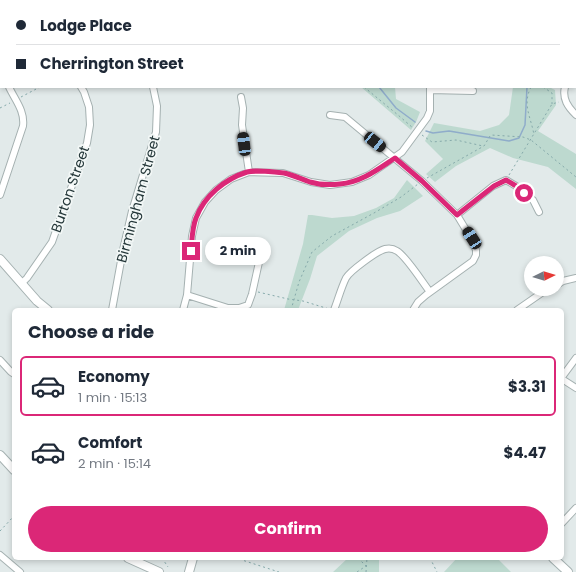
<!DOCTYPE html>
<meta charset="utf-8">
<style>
:root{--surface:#fff;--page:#f2f2f3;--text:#1f2937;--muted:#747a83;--line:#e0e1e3;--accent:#db2777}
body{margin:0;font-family:Poppins,sans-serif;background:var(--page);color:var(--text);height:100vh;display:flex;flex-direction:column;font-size:15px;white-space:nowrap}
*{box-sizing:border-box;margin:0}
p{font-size:13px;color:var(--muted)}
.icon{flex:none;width:22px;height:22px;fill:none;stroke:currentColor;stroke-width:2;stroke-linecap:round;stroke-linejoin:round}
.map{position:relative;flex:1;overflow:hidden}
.drawer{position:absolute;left:12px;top:308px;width:552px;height:252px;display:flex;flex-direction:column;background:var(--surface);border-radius:6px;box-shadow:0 2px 6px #0003}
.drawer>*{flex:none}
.top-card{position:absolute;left:0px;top:0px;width:576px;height:88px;box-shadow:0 2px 6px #0003;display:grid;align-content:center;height:88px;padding:0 16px;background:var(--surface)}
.needle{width:26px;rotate:85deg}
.buttons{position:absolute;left:524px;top:256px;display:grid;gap:8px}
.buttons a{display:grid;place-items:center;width:40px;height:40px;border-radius:50%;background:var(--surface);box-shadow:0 2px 6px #0003;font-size:20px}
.end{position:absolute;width:18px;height:18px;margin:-9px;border:5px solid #db2777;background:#fff;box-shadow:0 0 0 2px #fff}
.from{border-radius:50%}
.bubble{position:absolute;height:28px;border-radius:14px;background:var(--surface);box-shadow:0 2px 6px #0003;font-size:13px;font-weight:700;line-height:28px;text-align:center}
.car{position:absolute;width:12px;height:24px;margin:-12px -6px;border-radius:5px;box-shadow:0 0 3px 1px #0007;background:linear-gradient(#222 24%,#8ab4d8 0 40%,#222 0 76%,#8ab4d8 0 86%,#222 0)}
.top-card b{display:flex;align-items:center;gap:14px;height:38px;font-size:15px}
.top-card b+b{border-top:1px solid var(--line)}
.top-card i{width:10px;height:10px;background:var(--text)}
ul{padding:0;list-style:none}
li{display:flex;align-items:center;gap:12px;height:60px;margin:0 8px 6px;padding:0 8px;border:2px solid transparent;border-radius:6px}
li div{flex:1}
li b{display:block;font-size:15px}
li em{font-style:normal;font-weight:700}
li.current{border-color:var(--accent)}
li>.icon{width:36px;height:36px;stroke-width:1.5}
h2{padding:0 16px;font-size:18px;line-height:48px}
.button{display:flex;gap:8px;margin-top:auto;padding:8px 16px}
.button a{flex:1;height:46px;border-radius:24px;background:var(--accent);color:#fff;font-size:16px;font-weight:700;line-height:46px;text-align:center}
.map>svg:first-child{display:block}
.green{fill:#bdd9cf}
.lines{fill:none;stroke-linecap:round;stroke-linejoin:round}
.stream{stroke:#8facca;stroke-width:1.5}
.minor-casing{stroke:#a5b1b1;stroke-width:8}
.tertiary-casing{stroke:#a5b1b1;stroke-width:10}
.path{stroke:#85a9aa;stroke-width:1;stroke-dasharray:2 3;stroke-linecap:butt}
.minor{stroke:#fff;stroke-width:6}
.tertiary{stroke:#fff;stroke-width:8}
.route{stroke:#db2777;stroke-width:5}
.labels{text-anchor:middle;stroke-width:3.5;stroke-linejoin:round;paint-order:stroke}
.street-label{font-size:14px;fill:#243739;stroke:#f2f7f6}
</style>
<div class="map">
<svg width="576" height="572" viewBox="0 0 576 572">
<rect width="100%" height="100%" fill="#e2eaea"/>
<!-- green -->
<path class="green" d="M152,0H333L334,1H152Z
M361,87H395L396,99L420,112L416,122L411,130Z
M513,87H549L555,90L556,105L538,131L576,154V189L548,167L513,158L490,148L456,166L435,182L426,174L443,159L425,141L434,123L480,131L499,125L509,115Z
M407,180L423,196L400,211L377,218L349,231L317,256L310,279L298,310H284L303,244L308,215H312L332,218L354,216L376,208L394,198Z
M348,558H379V572H333Z
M457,558H497L511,572H444Z"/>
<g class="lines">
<!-- stream -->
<path class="stream" d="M307,0V1
M554,1L555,0
M379,87L396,108L415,122
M426,131L433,133L449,131L509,141L519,138L525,125L527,87"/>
<defs>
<path id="minor" d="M11,0L14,1
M107,0L108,1
M407,0V1
M0,5L1,1
M0,71L1,73
M575,72L576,71
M565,87C562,99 568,107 576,115
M430,90L473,91
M241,97L243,108L242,125L249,172
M330,115L345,117L422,181L457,215L471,238L476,250V255L473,261L426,295L418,302L413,310
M0,195L23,126C25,111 15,100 9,87
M457,215L493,186L506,180L516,186L533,200L539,212
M22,283L27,278L52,242L87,143L90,125L89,107L84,92L81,87
M557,285L563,281L576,278
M187,295L228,308H239L248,305L252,294L263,244
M112,310L123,250L132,211L156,132L157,106L153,87
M183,310L187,295L192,236L196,218L205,202L216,190L231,179L249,172L283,173L311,182L330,185L352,182L369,175L402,152L427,118L430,111V87
M334,310C338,300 341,288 346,278C350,271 377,251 385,249C389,248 394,249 397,251C406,256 423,283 430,292
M517,310L543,292L548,289
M0,360L11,372L14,374
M562,377L576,358
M562,379L576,388
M562,523L576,508
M0,555L20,572"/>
<path id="tertiary" d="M0,259L37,301L48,310
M0,455L14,470
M128,558L159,572
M553,558L568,572
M189,572L193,558"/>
</defs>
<!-- minor casing -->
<use href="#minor" class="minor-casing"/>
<!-- tertiary casing -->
<use href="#tertiary" class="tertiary-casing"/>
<!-- path -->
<path class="path" d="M264,0V1
M297,0L298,1
M317,0L318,1
M188,1L191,0
M357,1V0
M546,1V0
M364,87L398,115L413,128
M531,87C522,105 531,117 534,135
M543,87L552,93V104
M21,97L40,87
M0,108L10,103
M422,135L432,142L456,140L483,146
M509,175L552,104L559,102
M427,178L484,146L490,136L491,135L523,137L531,140L576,177
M258,292L288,299L303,301L329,309
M291,310L299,282L312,252L332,236L374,213L401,197L418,184
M0,531L14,516
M162,558L168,567
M240,558L242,560L279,572
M430,558L437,572
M357,572L366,566L358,558
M366,572L367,558"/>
<!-- minor -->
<use href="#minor" class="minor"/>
<!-- tertiary -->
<use href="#tertiary" class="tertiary"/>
</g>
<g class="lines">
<!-- route -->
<path class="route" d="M191,251C192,240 192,228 196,218C204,196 225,179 247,172C254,170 276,172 284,173C293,175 301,179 310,182C320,185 331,185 340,184C362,182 378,169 395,158L422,181L457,215L494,186L506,180L516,186L524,193"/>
</g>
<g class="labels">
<!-- street labels -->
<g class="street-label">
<text transform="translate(70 189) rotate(-71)" y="5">Burton Street</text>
<text transform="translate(138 199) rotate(-75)" y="5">Birmingham Street</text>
</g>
</g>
</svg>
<div class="buttons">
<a><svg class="needle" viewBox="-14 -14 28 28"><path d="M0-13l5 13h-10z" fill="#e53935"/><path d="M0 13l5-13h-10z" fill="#747a83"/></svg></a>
</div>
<i class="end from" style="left:524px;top:193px"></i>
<i class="end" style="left:191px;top:251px"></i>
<div class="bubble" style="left:205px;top:237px;width:66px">2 min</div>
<i class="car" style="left:375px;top:142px;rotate:129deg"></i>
<i class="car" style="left:244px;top:144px;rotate:353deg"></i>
<i class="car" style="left:472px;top:238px;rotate:327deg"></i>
<div class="top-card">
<b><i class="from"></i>Lodge Place</b>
<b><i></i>Cherrington Street</b>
</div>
<section class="drawer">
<h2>Choose a ride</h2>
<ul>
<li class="current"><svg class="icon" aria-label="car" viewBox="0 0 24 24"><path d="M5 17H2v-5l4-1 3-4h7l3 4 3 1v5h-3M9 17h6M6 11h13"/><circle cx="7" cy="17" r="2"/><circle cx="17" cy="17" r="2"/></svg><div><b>Economy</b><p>1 min · 15:13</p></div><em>$3.31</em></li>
<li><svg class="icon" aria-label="car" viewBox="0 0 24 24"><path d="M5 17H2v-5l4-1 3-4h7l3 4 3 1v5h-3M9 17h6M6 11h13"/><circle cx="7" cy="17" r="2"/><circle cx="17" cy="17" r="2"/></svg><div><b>Comfort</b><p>2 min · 15:14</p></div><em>$4.47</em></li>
</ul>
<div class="button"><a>Confirm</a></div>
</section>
</div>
